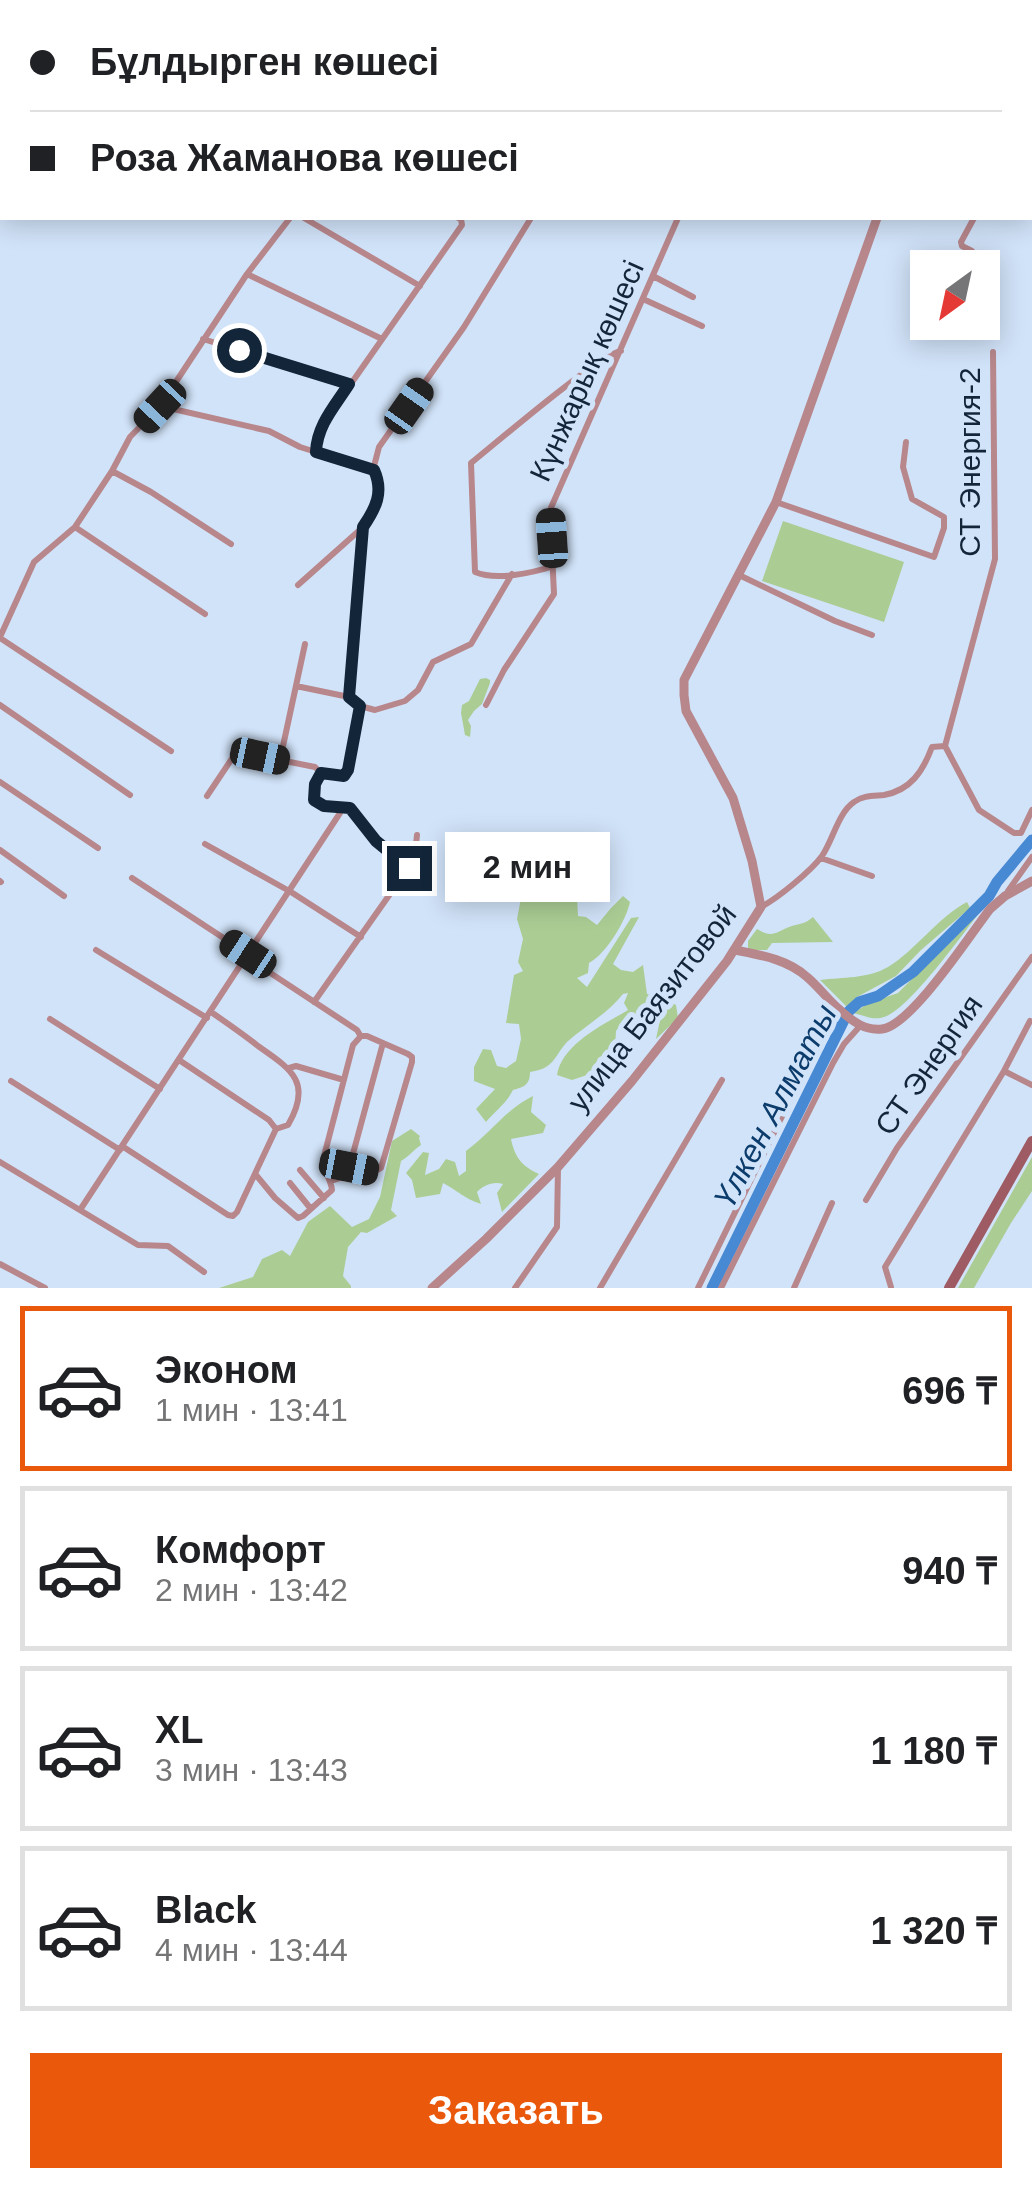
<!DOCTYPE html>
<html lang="ru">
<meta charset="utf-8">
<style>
:root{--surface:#fff;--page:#f2f2f2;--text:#202124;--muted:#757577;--line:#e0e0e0;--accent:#ea580c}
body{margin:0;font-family:Arial,sans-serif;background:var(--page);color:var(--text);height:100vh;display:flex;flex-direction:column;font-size:38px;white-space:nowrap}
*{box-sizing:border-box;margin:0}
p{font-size:32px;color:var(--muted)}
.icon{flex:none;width:55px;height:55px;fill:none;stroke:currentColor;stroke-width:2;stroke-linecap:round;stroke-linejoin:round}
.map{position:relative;height:1288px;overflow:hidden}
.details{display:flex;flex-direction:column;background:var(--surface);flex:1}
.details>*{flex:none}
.guide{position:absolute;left:0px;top:0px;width:1032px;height:220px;box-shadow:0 5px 25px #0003;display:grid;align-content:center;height:220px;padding:0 30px;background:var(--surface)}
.needle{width:65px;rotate:213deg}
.buttons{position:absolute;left:910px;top:250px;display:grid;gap:20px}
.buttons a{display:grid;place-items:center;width:90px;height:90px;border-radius:0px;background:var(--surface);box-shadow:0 5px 25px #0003;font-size:50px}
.end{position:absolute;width:45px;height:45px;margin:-22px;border:12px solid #132538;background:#fff;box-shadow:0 0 0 5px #fff}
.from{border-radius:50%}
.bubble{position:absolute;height:70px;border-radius:0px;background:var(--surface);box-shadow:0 5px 25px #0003;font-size:32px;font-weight:800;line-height:70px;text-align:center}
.car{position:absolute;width:30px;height:60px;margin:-30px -15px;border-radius:12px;box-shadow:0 0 8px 2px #0007;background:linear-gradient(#222 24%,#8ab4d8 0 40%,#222 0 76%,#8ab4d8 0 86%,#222 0)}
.guide b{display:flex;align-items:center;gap:35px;height:95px;font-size:38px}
.guide b+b{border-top:2px solid var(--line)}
.guide i{width:25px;height:25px;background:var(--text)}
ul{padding:18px 0 0;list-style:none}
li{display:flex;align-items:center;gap:30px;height:165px;margin:0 20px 15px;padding:0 10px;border:5px solid var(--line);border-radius:0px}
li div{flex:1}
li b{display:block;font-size:38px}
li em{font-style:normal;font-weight:800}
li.current{border-color:var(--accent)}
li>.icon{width:90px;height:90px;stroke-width:1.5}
.action{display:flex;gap:20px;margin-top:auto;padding:20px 30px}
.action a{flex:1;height:115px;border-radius:0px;background:var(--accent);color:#fff;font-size:40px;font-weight:800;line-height:115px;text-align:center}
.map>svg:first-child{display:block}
.green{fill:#abcd94}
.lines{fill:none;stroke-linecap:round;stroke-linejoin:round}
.river{stroke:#4889d3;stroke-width:11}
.minor{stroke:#b7878c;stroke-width:6}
.tertiary{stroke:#b7878c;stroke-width:9}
.secondary{stroke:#9f5b63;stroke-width:10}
.route{stroke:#132538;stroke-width:12}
.labels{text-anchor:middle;stroke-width:10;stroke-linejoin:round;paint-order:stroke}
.street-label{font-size:30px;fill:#132538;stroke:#d1e3f9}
.water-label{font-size:32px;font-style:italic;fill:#0c3c6c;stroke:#d1e3f9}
</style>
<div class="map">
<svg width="1032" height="1288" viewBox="0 0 1032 1288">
<rect width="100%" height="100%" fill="#d1e3f9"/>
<!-- green -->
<path class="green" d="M783,521L904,562L884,622L762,581Z
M486,678L490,680V683L482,704L474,711L468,720L471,726L470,737L465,735L461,713L462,705L469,701L480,679Z
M540,867L552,871L560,880L557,892L577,896L578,916L586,917L597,925L611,908L623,896L630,902C626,921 606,954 589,963L588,973L577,978L587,987L631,918L639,917L613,964L621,970L633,972L643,965L647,994L660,996L676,1005L678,1018L656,1039L660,1020L642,1016L624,1019L616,1031L615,1049L598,1058L593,1073L572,1080L557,1075C562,1044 603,1025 628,1010L624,1003L628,993L623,994C608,1013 585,1026 567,1042C559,1050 556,1061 546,1067C541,1070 535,1071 530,1072C530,1085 524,1087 513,1090C506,1104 496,1110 486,1122L476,1109L495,1089L474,1081V1067L483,1049L491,1050L497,1066L506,1068L516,1061L521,1039L519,1024L506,1023L514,975L523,971L518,962L523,939L517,919L522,893L529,878Z
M967,902L970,908L921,950L896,976L857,997L847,1007L820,980C843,977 867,979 888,967C915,951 938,917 967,902Z
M983,908C964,932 909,1010 884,1017C874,1021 863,1015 853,1013L869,1003L898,993Z
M813,917L833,942L772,943L767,950H748V941L757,929C772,938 775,933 789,927C799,923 804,925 813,917Z
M533,1096L531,1112L546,1125L543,1133L511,1139C515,1158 522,1166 539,1174L502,1212L497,1193L503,1184C493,1181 484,1185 477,1192L481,1204C463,1198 460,1192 443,1183L440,1194L416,1198L412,1180L406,1173L423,1152L429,1153L425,1175L439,1169L446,1159L455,1162L459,1176L466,1171V1151C490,1134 506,1109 533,1096Z
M411,1129L420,1136L419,1138L421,1145C413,1150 410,1156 401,1161L391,1210L397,1216L367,1233L361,1232L348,1247L343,1276L351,1286V1288H219L253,1277L262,1259L282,1250L290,1256L308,1222L330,1206L352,1227L369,1219L380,1197L392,1141Z
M1032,1157V1191L1011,1223L974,1288H958Z"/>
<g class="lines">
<!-- river -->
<path class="river" d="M712,1288L848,1012L859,1002L878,996L913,972L989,896L997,882L1032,840"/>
<!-- minor -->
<path class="minor" d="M371,2L373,0
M485,2L486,0
M546,2L547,0
M651,2L652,0
M770,2L771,0
M952,2L953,0
M304,218L420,286
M971,268L972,251L962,246L961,242L974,218
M247,274L382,339
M653,276L693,297
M643,299L702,326
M203,339L349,384
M160,406L269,431L300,447L373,470
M316,452L317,437L320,428L462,225L461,219L458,218
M112,471L151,492L231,544
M776,502L934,557L944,528V517L912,499L903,467L906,442
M75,527L205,614
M554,566C532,573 496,581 475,572L471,463C495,444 599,354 621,351
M739,575L835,621L872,635
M298,585L362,528
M0,637L34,562L75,527L112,471L130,437L160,406L247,274L290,218
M0,638L171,751
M296,686L349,697
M0,705L130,795
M486,705L504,670L554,594L550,510L678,218
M360,706L349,697L350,679L363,527L377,504L379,481L373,470L379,447L464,327L531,218
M360,706L375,710L405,701L418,690L433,662L471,644L512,574
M945,746L995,559L993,352
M280,760L305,644
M0,782L98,848
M207,796L235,754L240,752L315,767L321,773
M205,844L291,892L361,937
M0,850L64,896
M821,858L872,876
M409,867L415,854L417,835
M132,878L248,954
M0,881L1,882
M1008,891L1032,857
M761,907C778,898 811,871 822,856C833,840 838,813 854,802C863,795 874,796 884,795C911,790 923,771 932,747L945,746L979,810L1014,833H1021L1032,810
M96,950L207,1018
M246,957L357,1030L360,1035
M314,1002L409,867L376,841L355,811L345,807H325L314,800L315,784L321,773L345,775L348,770L360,706
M50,1019L160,1089
M179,1060L269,1120L276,1129
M289,1068L296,1066L344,1080
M1004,1071L1032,1085
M11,1081L120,1150
M122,1146L228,1215L233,1216L237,1212L276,1129L288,1125C313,1082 291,1069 258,1046C243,1034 227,1023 211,1012
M325,1154L351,1161L383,1043
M0,1162L138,1245L168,1246L204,1272
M300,1170L324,1198
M256,1175L275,1198L298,1218L303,1216L332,1190C331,1179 323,1171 323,1160L353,1045L361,1036H367L408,1054L412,1057V1062L381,1168L374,1172L349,1167L340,1178L331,1181
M290,1183L311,1209
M866,1200L897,1148L1032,957
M80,1210L340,813V807
M0,1264L45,1288
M891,1287L885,1267L1004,1071L1030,1021
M515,1288L557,1227L558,1167
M600,1288L722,1080
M698,1288L836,1006
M721,1288L833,1063L844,1044L861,1025
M794,1288L832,1203"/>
<!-- tertiary -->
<path class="tertiary" d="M1030,27L1032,22
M735,950C760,955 787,959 807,977C819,987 828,1000 840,1010C852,1021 865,1031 882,1029C911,1026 970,935 990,909L1005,896L1032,881
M432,1288L486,1239L558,1167L632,1081L727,961L761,907L752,861L733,798L686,711L684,695V680L776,502L877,218"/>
<!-- secondary -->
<path class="secondary" d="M949,1288L1032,1141"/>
</g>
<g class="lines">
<!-- route -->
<path class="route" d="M239,350L349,384C335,406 317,425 316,452L374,470C384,492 376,508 363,527L349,697L360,706L348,770L344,776L321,773L315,784L314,800L324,806L350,808L376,841L409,868"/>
</g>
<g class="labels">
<!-- street labels -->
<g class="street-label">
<text transform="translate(587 371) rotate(-66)" y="10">Күнжарық көшесі</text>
<text transform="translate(970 462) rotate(-90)" y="10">СТ Энергия-2</text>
<text transform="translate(652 1008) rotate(-52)" y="10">улица Баязитовой</text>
<text transform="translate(929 1065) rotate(-55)" y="10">СТ Энергия</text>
</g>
<!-- water labels -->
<g class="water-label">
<text transform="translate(775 1106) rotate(-62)" y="11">Үлкен Алматы</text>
</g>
</g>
</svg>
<div class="buttons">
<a><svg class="needle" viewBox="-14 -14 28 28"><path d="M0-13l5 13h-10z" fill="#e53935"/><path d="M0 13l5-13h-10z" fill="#757577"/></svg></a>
</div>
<i class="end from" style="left:239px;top:350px"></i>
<i class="end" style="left:409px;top:868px"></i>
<div class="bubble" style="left:445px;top:832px;width:165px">2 мин</div>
<i class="car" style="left:160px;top:406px;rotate:223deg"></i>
<i class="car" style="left:409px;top:406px;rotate:35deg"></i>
<i class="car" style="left:552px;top:538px;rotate:356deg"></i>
<i class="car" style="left:260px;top:756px;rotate:102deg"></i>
<i class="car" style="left:248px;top:954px;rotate:303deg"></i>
<i class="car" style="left:349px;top:1167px;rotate:101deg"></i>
<div class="guide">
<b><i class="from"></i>Бұлдырген көшесі</b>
<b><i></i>Роза Жаманова көшесі</b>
</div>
</div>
<section class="details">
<ul>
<li class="current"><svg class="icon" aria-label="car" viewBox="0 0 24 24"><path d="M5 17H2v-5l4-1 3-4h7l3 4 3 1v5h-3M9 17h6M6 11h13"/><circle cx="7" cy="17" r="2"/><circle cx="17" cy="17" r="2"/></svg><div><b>Эконом</b><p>1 мин · 13:41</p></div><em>696 ₸</em></li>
<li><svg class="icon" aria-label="car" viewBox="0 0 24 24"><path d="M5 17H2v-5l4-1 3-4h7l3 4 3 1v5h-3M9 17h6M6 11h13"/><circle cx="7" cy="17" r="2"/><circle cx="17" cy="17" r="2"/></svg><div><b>Комфорт</b><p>2 мин · 13:42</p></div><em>940 ₸</em></li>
<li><svg class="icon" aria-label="car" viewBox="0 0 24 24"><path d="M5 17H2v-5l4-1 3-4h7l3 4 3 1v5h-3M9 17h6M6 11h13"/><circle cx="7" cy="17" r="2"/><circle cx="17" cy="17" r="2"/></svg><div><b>XL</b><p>3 мин · 13:43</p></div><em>1 180 ₸</em></li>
<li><svg class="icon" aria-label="car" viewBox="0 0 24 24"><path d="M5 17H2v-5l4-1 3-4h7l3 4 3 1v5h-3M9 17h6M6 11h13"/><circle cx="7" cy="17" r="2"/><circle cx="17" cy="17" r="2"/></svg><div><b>Black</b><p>4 мин · 13:44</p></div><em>1 320 ₸</em></li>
</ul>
<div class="action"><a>Заказать</a></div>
</section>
